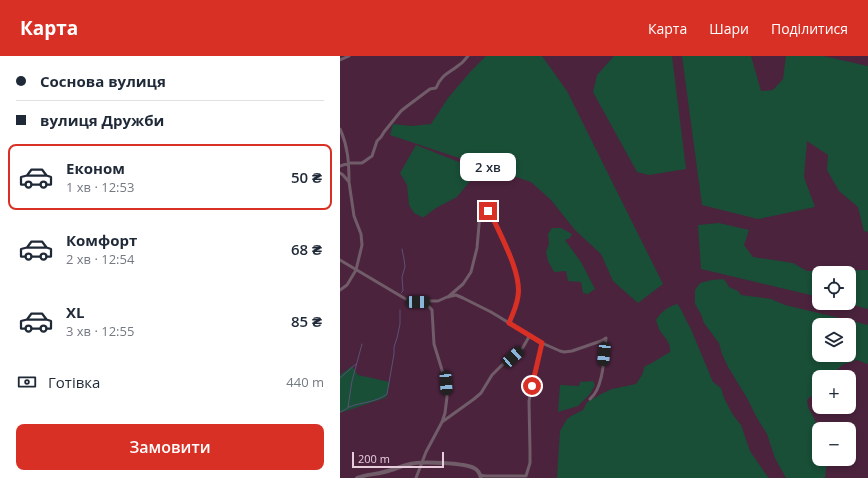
<!DOCTYPE html>
<html lang="uk">
<meta charset="utf-8">
<style>
:root{--surface:#fff;--page:#f6f6f7;--text:#1f2937;--muted:#747a83;--line:#e0e1e3;--accent:#d93025}
body{margin:0;font-family:"Open Sans",sans-serif;background:var(--page);color:var(--text);height:100vh;display:flex;flex-direction:column;font-size:15px;white-space:nowrap}
*{box-sizing:border-box;margin:0}
p{font-size:13px;color:var(--muted)}
.icon{flex:none;width:22px;height:22px;fill:none;stroke:currentColor;stroke-width:2;stroke-linecap:round;stroke-linejoin:round}
.map{position:relative;flex:1;overflow:hidden}
.drawer{display:flex;flex-direction:column;background:var(--surface);width:340px}
.drawer>*{flex:none}
.top-card{display:grid;align-content:center;height:88px;padding:0 16px;background:var(--surface)}
.fabs{position:absolute;left:472px;top:210px;display:grid;gap:8px}
.fabs a{display:grid;place-items:center;width:44px;height:44px;border-radius:8px;background:var(--surface);box-shadow:0 2px 6px #0003;font-size:20px}
.scale{position:absolute;left:12px;bottom:10px;width:92px;box-sizing:border-box;padding-left:4px;border:2px solid #e7cddc;border-top:0;font-size:11px;line-height:14px;white-space:nowrap;color:#e7cddc;-webkit-text-stroke:3px #4b233d;paint-order:stroke}
.end{position:absolute;width:18px;height:18px;margin:-9px;border:5px solid #d93025;background:#fff;box-shadow:0 0 0 2px #fff}
.from{border-radius:50%}
.bubble{position:absolute;height:28px;border-radius:8px;background:var(--surface);box-shadow:0 2px 6px #0003;font-size:13px;font-weight:600;line-height:28px;text-align:center}
.car{position:absolute;width:12px;height:24px;margin:-12px -6px;border-radius:5px;box-shadow:0 0 3px 1px #0007;background:linear-gradient(#222 24%,#8ab4d8 0 40%,#222 0 76%,#8ab4d8 0 86%,#222 0)}
.top-card b{display:flex;align-items:center;gap:14px;height:38px;font-size:15px}
.top-card b+b{border-top:1px solid var(--line)}
.top-card i{width:10px;height:10px;background:var(--text)}
ul{padding:0;list-style:none}
li{display:flex;align-items:center;gap:12px;height:66px;margin:0 8px 6px;padding:0 8px;border:2px solid transparent;border-radius:8px}
li div{flex:1}
li b{display:block;font-size:15px}
li em{font-style:normal;font-weight:600}
li.selected{border-color:var(--accent)}
li>.icon{width:36px;height:36px;stroke-width:1.5}
.pay{display:flex;align-items:center;gap:10px;height:44px;padding:0 16px;font-size:15px}
.pay p{margin-inline-start:auto}
.primary-button{display:flex;gap:8px;margin-top:auto;padding:8px 16px}
.primary-button a{flex:1;height:46px;border-radius:8px;background:var(--accent);color:#fff;font-size:16px;font-weight:600;line-height:46px;text-align:center}
header{display:flex;align-items:center;gap:24px;box-sizing:border-box;height:56px;padding:0 20px;background:var(--accent);color:#fff}
header strong{font-size:19px}
nav{display:flex;gap:22px;margin-inline-start:auto;font-size:14px}
main{display:flex;flex:1;min-height:0}
.map>svg:first-child{display:block}
.green{fill:#194e37;fill-rule:evenodd}
.lines{fill:none;stroke-linecap:round;stroke-linejoin:round}
.stream{stroke:#5b5077;stroke-width:1}
.minor{stroke:#715c69;stroke-width:3}
.tertiary{stroke:#715c69;stroke-width:4}
.route{stroke:#d93025;stroke-width:5}
</style>
<header>
<strong>Карта</strong>
<nav><a>Карта</a><a>Шари</a><a>Поділитися</a></nav>
</header>
<main>
<section class="drawer">
<div class="top-card">
<b><i class="from"></i>Соснова вулиця</b>
<b><i></i>вулиця Дружби</b>
</div>
<ul>
<li class="selected"><svg class="icon" aria-label="car" viewBox="0 0 24 24"><path d="M5 17H2v-5l4-1 3-4h7l3 4 3 1v5h-3M9 17h6M6 11h13"/><circle cx="7" cy="17" r="2"/><circle cx="17" cy="17" r="2"/></svg><div><b>Економ</b><p>1 хв · 12:53</p></div><em>50 ₴</em></li>
<li><svg class="icon" aria-label="car" viewBox="0 0 24 24"><path d="M5 17H2v-5l4-1 3-4h7l3 4 3 1v5h-3M9 17h6M6 11h13"/><circle cx="7" cy="17" r="2"/><circle cx="17" cy="17" r="2"/></svg><div><b>Комфорт</b><p>2 хв · 12:54</p></div><em>68 ₴</em></li>
<li><svg class="icon" aria-label="car" viewBox="0 0 24 24"><path d="M5 17H2v-5l4-1 3-4h7l3 4 3 1v5h-3M9 17h6M6 11h13"/><circle cx="7" cy="17" r="2"/><circle cx="17" cy="17" r="2"/></svg><div><b>XL</b><p>3 хв · 12:55</p></div><em>85 ₴</em></li>
</ul>
<div class="pay"><svg class="icon" aria-label="cash" viewBox="0 0 24 24"><path d="M3 7h18v10H3z"/><circle cx="12" cy="12" r="2"/></svg>Готівка<p>440 m</p></div>
<div class="primary-button"><a>Замовити</a></div>
</section>
<div class="map">
<svg width="528" height="422" viewBox="0 0 528 422">
<rect width="100%" height="100%" fill="#4b233d"/>
<!-- green -->
<path class="green" d="M146,0H202L227,35L323,228L298,247L273,225L261,198L235,174L211,144L191,126L50,79L53,68L71,70L91,68L108,42L131,15Z
M274,0H332L346,113L309,119L297,116L253,36L257,19Z
M342,0H411L421,35L433,34L443,23L446,0H483L528,10V176L524,175L518,151L499,135L487,114L488,99L467,85L464,121L475,151L418,163L362,149Z
M76,89L139,114L117,141L96,152L84,161H82L74,157L69,149L67,129L60,117Z
M379,167L409,174L404,189L413,201L453,207L467,215L528,214V253L505,247H509V217H479V241L361,213L358,169Z
M212,172H221L232,178L230,182L225,184L241,206L255,233L248,238L243,237L241,226L228,225L226,215L214,216L208,205L206,196L209,188L208,178Z
M384,223L389,231L398,235L401,239L431,243L445,249L512,265L528,269V308L517,304L502,309L496,315L486,321H479L478,336L469,342L467,344L468,351L474,362L476,367L481,373H479V403H494L486,412L485,422H446L435,402L427,378L417,362L407,342L388,311L382,298L379,287L364,267L361,258L355,248V234L360,227L372,224ZM479,269H509V299H479Z
M337,248C343,254 345,264 350,271L373,326L381,332L384,342L393,359L401,369L410,395L425,417L429,422H217L220,375L227,363L231,360L243,354L247,346L263,337L272,333L296,328L302,319L305,310L310,308L330,296C331,285 324,282 319,273C318,270 317,267 316,264C321,256 327,251 337,248Z
M12,310L18,319L50,326L47,340L45,342L0,357V319Z
M253,325L255,329L250,338L238,350L218,356L220,329L239,330L240,326Z"/>
<g class="lines">
<!-- stream -->
<path class="stream" d="M61,237L63,235L62,221L65,211L64,203L62,193
M0,322L16,308
M8,351L12,325L22,288
M0,356C3,355 6,353 9,351C21,346 35,347 47,338L54,298V291L57,282L60,268V254"/>
<!-- minor -->
<path class="minor" d="M0,4L9,0
M0,73C8,90 9,107 9,126
M0,110L9,107H22L32,100L37,85L41,81L44,76L61,55L66,51L90,33L96,32C102,18 108,18 119,9C123,7 125,3 128,0
M0,117L3,119L9,126L14,160L21,178L22,189L16,214L7,229L0,234
M0,204L69,245H98L107,241L116,239L123,242L151,256L202,287L220,295L224,296L232,295L261,285L266,282
M108,241L123,228L131,216L137,192L140,157C144,156 146,154 151,157C161,179 182,216 178,240C177,249 173,258 169,267
M250,343C264,332 264,299 266,282
M102,366L134,343L141,337L152,319L161,310L182,293L190,279
M140,419L145,420H186L190,407V396L189,345L202,287
M76,422L86,396L102,366L105,357L107,341L106,327L94,288L92,254L85,246"/>
<!-- tertiary -->
<path class="tertiary" d="M17,422C26,418 34,419 44,416C53,414 61,410 70,408C81,405 125,407 134,412C138,414 140,418 141,422"/>
</g>
<g class="lines">
<!-- route -->
<path class="route" d="M148,155L151,158C160,179 182,217 178,240C177,249 173,258 169,267L202,287L192,330"/>
</g>
</svg>
<div class="fabs">
<a><svg class="icon" aria-label="locate" viewBox="0 0 24 24"><circle cx="12" cy="12" r="6"/><path d="M12 2v4M12 18v4M2 12h4M18 12h4"/></svg></a>
<a><svg class="icon" aria-label="layers" viewBox="0 0 24 24"><path d="M12 4l9 5-9 5-9-5zM3 14l9 5 9-5"/></svg></a>
<a>+</a>
<a>−</a>
</div>
<div class="scale">200 m</div>
<i class="end from" style="left:192px;top:330px"></i>
<i class="end" style="left:148px;top:155px"></i>
<div class="bubble" style="left:120px;top:97px;width:56px">2 хв</div>
<i class="car" style="left:78px;top:246px;rotate:91deg"></i>
<i class="car" style="left:264px;top:298px;rotate:186deg"></i>
<i class="car" style="left:173px;top:301px;rotate:48deg"></i>
<i class="car" style="left:106px;top:327px;rotate:176deg"></i>
</div>
</main>
